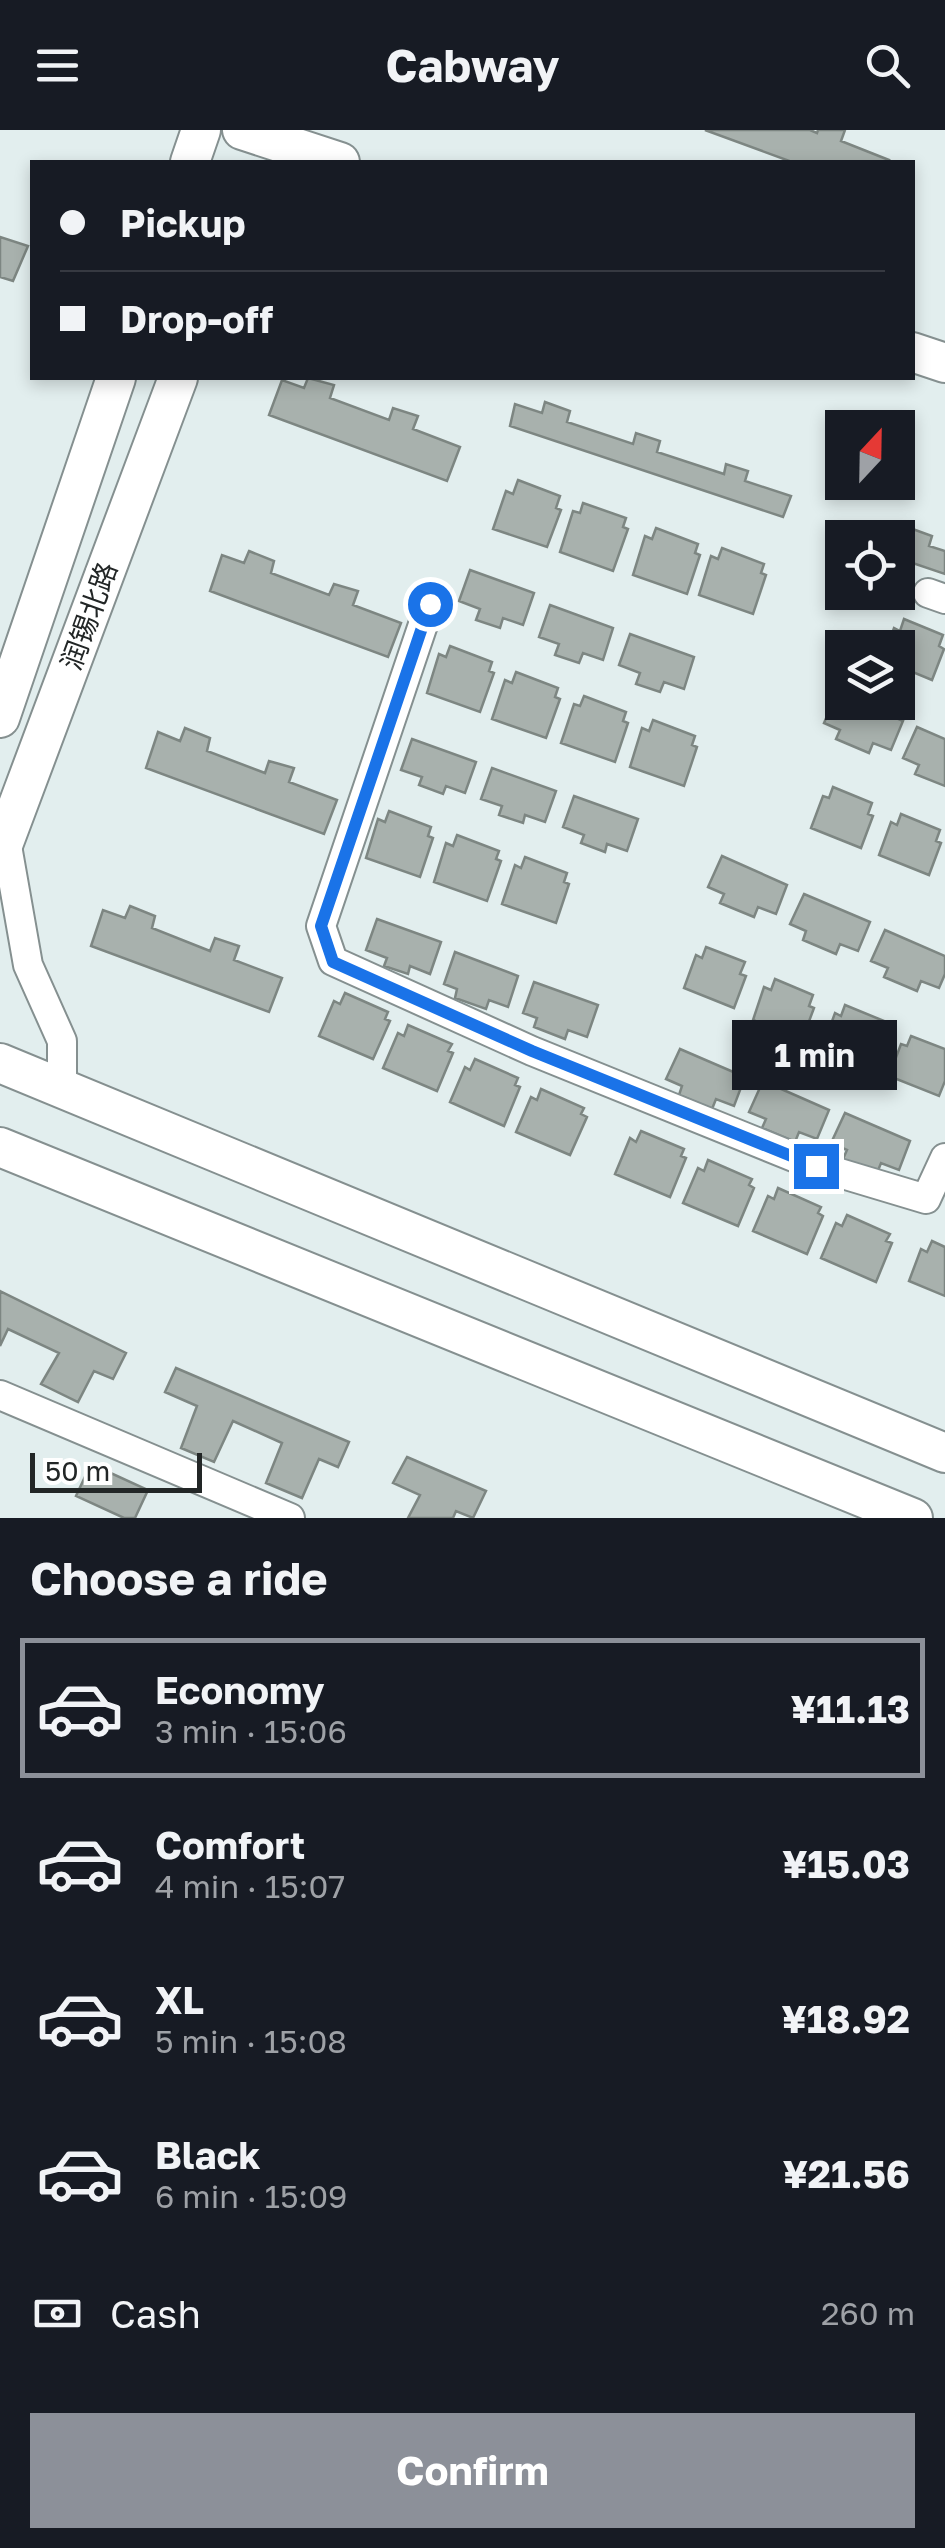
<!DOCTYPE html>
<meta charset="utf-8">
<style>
:root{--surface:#171b24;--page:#20242c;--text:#f1f3f6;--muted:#9ea1a6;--line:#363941;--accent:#8c9099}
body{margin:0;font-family:"Golos Text","Noto Sans SC",sans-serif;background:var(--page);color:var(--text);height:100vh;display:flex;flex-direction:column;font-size:38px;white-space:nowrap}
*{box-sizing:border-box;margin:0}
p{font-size:32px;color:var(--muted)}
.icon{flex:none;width:55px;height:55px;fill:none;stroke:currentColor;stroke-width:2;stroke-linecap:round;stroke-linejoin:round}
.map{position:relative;height:1388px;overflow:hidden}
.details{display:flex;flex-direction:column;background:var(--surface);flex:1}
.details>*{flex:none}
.guide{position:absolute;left:30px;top:30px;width:885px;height:220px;border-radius:0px;box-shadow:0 5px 15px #0003;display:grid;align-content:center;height:220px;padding:0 30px;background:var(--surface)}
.needle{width:65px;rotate:22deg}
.buttons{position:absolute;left:825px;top:280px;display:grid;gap:20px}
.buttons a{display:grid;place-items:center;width:90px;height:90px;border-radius:0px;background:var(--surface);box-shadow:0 5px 15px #0003;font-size:50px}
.scale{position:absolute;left:30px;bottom:25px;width:172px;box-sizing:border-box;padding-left:10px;border:5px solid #222626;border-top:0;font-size:28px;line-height:35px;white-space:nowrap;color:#222626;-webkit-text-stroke:8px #fff;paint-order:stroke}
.end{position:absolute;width:45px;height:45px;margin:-22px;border:12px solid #1a73e8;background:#fff;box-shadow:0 0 0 5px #fff}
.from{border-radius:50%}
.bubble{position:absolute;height:70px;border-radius:0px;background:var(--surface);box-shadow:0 5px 15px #0003;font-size:32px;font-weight:700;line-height:70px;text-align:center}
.guide b{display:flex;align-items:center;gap:35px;height:95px;font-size:38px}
.guide b+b{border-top:2px solid var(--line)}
.guide i{width:25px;height:25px;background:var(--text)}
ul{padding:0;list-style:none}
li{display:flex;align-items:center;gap:30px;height:140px;margin:0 20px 15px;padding:0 10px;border:5px solid transparent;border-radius:0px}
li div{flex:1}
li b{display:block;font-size:38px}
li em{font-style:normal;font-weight:700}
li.on{border-color:var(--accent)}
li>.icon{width:90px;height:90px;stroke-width:1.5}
h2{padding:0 30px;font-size:45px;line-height:120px}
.pay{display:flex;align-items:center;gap:25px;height:110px;padding:0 30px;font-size:38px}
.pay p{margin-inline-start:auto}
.primary-button{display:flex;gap:20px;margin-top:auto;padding:20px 30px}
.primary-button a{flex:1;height:115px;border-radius:0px;background:var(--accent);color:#fff;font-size:40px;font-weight:700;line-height:115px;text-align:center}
header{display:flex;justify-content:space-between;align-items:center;height:130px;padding:0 30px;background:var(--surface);font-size:45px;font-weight:700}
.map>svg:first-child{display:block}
.building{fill:#a8b1ad;stroke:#7d8682;stroke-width:2.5}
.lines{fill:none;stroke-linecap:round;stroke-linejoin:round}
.street-casing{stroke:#859090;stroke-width:32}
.secondary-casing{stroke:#859090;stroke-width:42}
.street{stroke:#fff;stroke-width:28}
.secondary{stroke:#fff;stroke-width:38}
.route{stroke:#1a73e8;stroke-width:12}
.labels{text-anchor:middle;stroke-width:10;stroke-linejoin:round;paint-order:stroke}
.street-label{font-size:28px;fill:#222626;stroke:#fff}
</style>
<header><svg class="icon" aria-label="menu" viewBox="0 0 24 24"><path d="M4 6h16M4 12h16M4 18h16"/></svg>Cabway<svg class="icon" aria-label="search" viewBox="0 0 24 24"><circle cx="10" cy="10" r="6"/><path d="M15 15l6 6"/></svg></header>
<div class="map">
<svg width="945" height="1388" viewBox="0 0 945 1388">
<rect width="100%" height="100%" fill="#e2eeee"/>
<!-- building -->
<path class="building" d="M705,0H810L817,3L818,0H845L841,11L889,30L888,32H792Z
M0,107L28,116L13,151L0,147Z
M308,248L334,255L330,268L389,290L393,278L418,286L413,299L460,317L447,351L269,285L282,250L304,258Z
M545,272L570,281L567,292L633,314L636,303L660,311L657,322L724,344L726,334L748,341L745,351L791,366L783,387L510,296L515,274L542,283Z
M518,350L560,366L556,378L561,380L547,417L493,399L506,361L513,364Z
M583,373L626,388L623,397L628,399L613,441L560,422L573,381L580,383Z
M872,397L904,408L907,397L932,406L929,416L945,421V444L898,428V408H869Z
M656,398L698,414L695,423L700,425L687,464L633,445L645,406L652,409Z
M722,418L764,434L761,443L766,445L753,484L699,465L711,426L718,429Z
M249,421L274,431L271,443L329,465L334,454L358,461L353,475L401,493L388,527L210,461L222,425L244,433Z
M470,440L534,463L523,495L503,488L500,498L476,490L480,479L459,471Z
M550,475L613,498L603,530L583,523L579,533L555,525L559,514L539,507Z
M904,489L943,505L939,516L944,519L932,550L898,536V518H887L894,498L900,501Z
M630,504L694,527L684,559L664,552L660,562L636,554L640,543L619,535Z
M450,516L492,532L489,541L494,543L480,582L427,563L439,524L446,527Z
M516,542L558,558L555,567L560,569L546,608L492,589L505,550L512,553Z
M837,562L842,565V572H861L903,591L891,620L873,613L869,623L836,609L840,600L824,593Z
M584,566L626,582L623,591L628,593L615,632L561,613L574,574L580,576Z
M653,590L695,606L692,615L697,617L684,656L630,637L642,598L649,601Z
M917,597L945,609V656L915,644L919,635L903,628Z
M185,598L210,608L207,621L265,643L269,631L294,638L289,652L337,670L324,704L146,638L158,602L180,611Z
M412,609L476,632L465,663L446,656L443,664L419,655L422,647L401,640Z
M492,638L556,661L545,692L525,685L523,693L499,685L502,676L481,669Z
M833,657L872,673L868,684L873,686L861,718L811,698L823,666L829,668Z
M574,666L638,689L627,721L607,714L605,722L581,713L584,705L563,697Z
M389,681L431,697L428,706L433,708L420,747L366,728L378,689L385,692Z
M901,684L940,700L936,711L941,713L929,745L879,725L891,692L897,695Z
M457,705L499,721L496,729L501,731L487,771L434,752L446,713L453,716Z
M722,726L787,755L776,784L758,777L754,787L720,773L724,764L708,757Z
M525,727L567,743L564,752L569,754L556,793L502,774L515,735L521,738Z
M804,764L870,792L858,821L840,814L836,824L803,810L806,801L790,794Z
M130,776L155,786L152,798L210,821L215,808L239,816L234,830L282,848L269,882L91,816L103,780L125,788Z
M377,789L441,812L430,844L410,836L408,844L384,836L387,828L366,820Z
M885,800L945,826V844L939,858L921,851L917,861L884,847L888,838L871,831Z
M706,817L745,832L740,844L746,846L734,878L684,858L696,825L702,828Z
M455,822L518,846L508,877L489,870L486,879L455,868L457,859L444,854Z
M775,849L813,865L809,876L814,878L802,910L753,890L764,857L771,860Z
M534,852L598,875L587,907L568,900L565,909L534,897L537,888L523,883Z
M345,863L388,882L385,889L390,891L373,929L319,906L334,871L340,874Z
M845,875L884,891L880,902L885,904L873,936L823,916L835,883L841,886Z
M408,895L452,914L448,921L453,923L437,961L383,938L398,903L404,906Z
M911,906L945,919V951L939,966L889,946L901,914L907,916Z
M680,919L745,947L734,976L716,969L712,979L679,965L682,956L666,949Z
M475,929L518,948L515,955L520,957L504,996L450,972L465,937L470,940Z
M763,951L829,980L817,1009L799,1002L795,1012L762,998L766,989L749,982Z
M541,959L584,978L581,984L587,987L570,1025L516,1002L531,967L537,970Z
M845,983L910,1011L899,1040L881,1033L877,1043L843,1029L847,1020L831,1013Z
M641,1001L684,1019L681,1026L686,1028L670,1067L615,1044L630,1008L636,1012Z
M708,1030L752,1049L749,1055L754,1058L738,1096L683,1073L698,1038L704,1041Z
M778,1058L821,1077L818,1083L823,1086L807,1124L753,1101L768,1066L774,1069Z
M847,1085L890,1104L886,1111L892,1113L876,1152L821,1128L836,1093L842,1096Z
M932,1111L945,1117V1166L909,1151L921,1119L927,1122Z
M0,1161L126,1223L113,1249L94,1241L78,1272L41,1254L59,1223L8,1199L0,1216Z
M176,1238L349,1312L338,1337L319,1329L302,1368L266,1353L282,1313L233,1291L214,1332L181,1318L197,1276L165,1262Z
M407,1327L486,1361L473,1388L456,1381L453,1388H408L420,1365L393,1353Z
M91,1334L148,1360L135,1388H124L76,1366Z"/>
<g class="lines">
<defs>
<path id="street" d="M928,463L945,469
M430,474L321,796L333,831L532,921L816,1036L926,1069L945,1028
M6,710L28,835L62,911V959
M0,1265L290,1388"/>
<path id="secondary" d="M242,0L340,32
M190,32L201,0
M912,222L945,233
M0,588L116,248
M0,723L178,248
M0,933L945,1323
M0,1017L913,1388"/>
</defs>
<!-- street casing -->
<use href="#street" class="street-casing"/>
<!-- secondary casing -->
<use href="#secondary" class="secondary-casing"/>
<!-- street -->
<use href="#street" class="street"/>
<!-- secondary -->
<use href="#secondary" class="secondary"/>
</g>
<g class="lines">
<!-- route -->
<path class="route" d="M430,474L321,796L333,832L532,921L816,1036"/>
</g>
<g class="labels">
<!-- street labels -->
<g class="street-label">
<text transform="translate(89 486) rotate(-70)" y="10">润锡北路</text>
</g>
</g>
</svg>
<div class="buttons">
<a><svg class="needle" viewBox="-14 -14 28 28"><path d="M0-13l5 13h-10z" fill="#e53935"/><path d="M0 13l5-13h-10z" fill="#9ea1a6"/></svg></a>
<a><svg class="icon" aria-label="locate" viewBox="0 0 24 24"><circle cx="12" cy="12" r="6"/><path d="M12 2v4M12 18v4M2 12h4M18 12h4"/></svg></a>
<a><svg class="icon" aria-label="layers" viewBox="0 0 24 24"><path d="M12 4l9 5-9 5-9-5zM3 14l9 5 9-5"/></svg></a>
</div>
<div class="scale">50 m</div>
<i class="end from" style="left:430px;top:474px"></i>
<i class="end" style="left:816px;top:1036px"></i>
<div class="bubble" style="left:732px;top:890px;width:165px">1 min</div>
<div class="guide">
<b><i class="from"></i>Pickup</b>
<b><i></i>Drop-off</b>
</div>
</div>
<section class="details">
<h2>Choose a ride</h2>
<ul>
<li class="on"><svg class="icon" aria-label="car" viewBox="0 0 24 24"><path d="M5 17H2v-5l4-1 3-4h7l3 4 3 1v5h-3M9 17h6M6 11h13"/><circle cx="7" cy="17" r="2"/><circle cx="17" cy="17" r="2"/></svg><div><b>Economy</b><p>3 min · 15:06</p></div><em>¥11.13</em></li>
<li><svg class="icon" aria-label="car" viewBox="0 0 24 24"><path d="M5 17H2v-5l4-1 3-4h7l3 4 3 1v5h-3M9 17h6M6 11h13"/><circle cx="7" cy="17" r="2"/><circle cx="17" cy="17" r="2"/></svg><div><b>Comfort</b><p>4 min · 15:07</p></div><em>¥15.03</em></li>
<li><svg class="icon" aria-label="car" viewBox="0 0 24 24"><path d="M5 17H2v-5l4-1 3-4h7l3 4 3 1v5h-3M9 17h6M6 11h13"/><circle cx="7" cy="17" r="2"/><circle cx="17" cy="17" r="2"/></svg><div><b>XL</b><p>5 min · 15:08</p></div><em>¥18.92</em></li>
<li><svg class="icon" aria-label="car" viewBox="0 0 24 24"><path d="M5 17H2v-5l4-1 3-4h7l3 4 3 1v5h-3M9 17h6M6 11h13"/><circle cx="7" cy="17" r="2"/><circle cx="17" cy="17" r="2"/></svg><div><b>Black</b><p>6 min · 15:09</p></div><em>¥21.56</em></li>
</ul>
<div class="pay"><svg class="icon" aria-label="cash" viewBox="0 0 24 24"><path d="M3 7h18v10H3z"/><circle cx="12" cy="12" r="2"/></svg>Cash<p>260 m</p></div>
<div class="primary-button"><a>Confirm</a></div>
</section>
